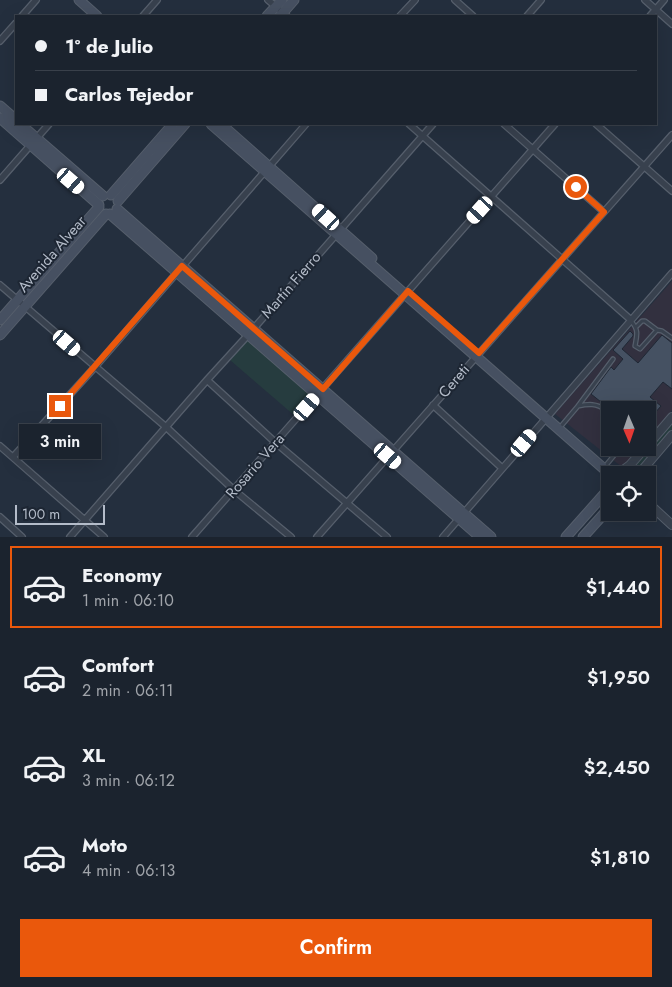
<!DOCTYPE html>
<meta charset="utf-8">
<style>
:root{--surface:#1b232e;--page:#282f3a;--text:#f1f3f6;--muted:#a0a4aa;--line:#39404a;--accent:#ea580c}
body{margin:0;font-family:Jost,sans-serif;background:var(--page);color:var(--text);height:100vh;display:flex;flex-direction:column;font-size:19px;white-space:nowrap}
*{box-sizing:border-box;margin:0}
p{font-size:16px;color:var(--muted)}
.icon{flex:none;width:28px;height:28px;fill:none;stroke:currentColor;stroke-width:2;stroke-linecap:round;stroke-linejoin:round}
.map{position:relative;height:537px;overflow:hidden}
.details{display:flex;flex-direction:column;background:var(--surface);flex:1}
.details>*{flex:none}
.guide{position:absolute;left:15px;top:15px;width:642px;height:110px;border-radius:0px;box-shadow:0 5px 20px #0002,0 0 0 1px var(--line);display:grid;align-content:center;height:110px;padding:0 20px;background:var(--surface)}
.needle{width:32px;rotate:178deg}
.controls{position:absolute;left:601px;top:401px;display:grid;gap:10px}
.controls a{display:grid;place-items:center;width:55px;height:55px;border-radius:0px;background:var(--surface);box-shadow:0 5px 20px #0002,0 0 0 1px var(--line);font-size:25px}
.scale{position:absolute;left:15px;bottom:12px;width:90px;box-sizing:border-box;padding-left:5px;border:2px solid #b4bcc9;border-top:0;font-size:14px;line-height:18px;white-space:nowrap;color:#b4bcc9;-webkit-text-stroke:4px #1d2633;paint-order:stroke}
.end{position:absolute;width:22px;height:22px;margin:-11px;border:6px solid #ea580c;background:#fff;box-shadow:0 0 0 2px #fff}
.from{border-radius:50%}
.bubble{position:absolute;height:35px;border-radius:0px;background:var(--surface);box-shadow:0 5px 20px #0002,0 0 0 1px var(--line);font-size:16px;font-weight:600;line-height:35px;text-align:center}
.car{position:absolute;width:15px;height:30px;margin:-15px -8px;border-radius:6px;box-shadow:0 0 4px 1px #0007;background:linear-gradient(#fff 24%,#345 0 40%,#fff 0 76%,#345 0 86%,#fff 0)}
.guide b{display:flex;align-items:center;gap:18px;height:48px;font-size:19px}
.guide b+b{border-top:1px solid var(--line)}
.guide i{width:12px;height:12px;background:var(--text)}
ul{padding:9px 0 0;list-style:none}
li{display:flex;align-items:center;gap:15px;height:82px;margin:0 10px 8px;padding:0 10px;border:2px solid transparent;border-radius:0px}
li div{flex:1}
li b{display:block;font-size:19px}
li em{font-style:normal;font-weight:600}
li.current{border-color:var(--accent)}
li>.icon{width:45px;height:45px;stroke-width:1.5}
.action{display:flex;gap:10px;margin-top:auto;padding:10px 20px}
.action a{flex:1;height:58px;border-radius:0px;background:var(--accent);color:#fff;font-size:20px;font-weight:600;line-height:58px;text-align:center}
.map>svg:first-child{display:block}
.medical{fill:#32303f}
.green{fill:#263c3f}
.building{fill:#455162;stroke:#1f2835}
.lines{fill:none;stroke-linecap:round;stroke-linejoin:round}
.service-casing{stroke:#565f6c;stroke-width:5.5}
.minor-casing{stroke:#565f6c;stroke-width:8}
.tertiary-casing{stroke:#565f6c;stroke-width:10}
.secondary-casing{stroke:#565f6c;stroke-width:11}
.service{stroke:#38414e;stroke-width:3}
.minor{stroke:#38414e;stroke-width:5.5}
.tertiary{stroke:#38414e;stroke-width:8}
.secondary{stroke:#465061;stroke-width:9}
.route{stroke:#ea580c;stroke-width:6}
.labels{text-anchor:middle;stroke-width:4;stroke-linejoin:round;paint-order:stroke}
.street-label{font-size:15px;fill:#b4bcc9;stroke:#1d2633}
</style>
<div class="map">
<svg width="672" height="537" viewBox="0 0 672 537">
<rect width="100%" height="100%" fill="#242f3e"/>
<!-- medical -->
<path class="medical" d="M672,281V410L648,438V410H610V448H639L622,467L555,414Z"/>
<!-- green -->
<path class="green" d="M247,340L312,397L295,416L230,360Z
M672,423V431L634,475L629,471Z"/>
<!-- building -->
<path class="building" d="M630,331L633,334V336L622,349L638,363L662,335L672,343V389L663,382L650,397L661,406L648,421V410L636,401L628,410H611L591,394L611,367L614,370L623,359L613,350Z"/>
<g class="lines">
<defs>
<path id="service" d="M631,321C639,330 637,335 635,346L640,349L657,330L645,321H642L636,327
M657,330L662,331L672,338
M578,406L613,359
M608,412L610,414
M562,425L578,406C588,404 597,403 605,410
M607,464L620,448"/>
<path id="minor" d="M268,0L287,16
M455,0L473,16
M645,0L672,24
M22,16L36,0
M143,16L157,0
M400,16L415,0
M527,16L541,0
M650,16L664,0
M0,41L16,23
M409,124L631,320
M504,124L604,212
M596,124L672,191
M0,180L49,124
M0,285L166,427L234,490L291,537
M207,380L276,443L387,537
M433,405L502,468
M0,446L104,537
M13,457L95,367L306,124
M0,517L22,537
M70,537L207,380L248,335L433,124
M192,537L555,124
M317,537L672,135
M443,537L672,273"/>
<path id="tertiary" d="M648,445L672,417
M622,471L630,465L645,448
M638,475L672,435
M648,503L672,525"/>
<path id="secondary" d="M79,0L97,16
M267,16L282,0
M280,16L294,0
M0,106L16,120
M0,118L99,205
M20,124L103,196
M211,124L611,475
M221,124L372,258
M111,195L173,124
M118,201L185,124
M117,209L491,537
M110,214L480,537
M0,320L99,207
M0,335L106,214
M615,475L622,471L631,475
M566,537L606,492L610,484
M583,537L610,507"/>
</defs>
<!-- service casing -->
<use href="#service" class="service-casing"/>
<!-- minor casing -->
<use href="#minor" class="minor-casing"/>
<!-- tertiary casing -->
<use href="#tertiary" class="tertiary-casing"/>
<!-- secondary casing -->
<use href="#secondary" class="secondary-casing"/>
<!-- service -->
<use href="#service" class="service"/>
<!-- minor -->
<use href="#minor" class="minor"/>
<!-- tertiary -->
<use href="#tertiary" class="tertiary"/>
<!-- secondary -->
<use href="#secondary" class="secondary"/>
</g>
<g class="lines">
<!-- route -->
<path class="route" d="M60,406L182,266L323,389L408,291L479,353L604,212L576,187"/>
</g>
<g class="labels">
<!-- street labels -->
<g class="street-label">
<text transform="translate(52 254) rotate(-49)" y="5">Avenida Alvear</text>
<text transform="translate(291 285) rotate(-49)" y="5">Martín Fierro</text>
<text transform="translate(454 381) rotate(-49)" y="5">Cereti</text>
<text transform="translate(255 466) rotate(-49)" y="5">Rosario Vera</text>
</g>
</g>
</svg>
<div class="controls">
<a><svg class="needle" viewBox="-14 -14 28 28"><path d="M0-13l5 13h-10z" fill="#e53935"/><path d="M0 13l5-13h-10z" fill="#a0a4aa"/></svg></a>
<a><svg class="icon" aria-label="locate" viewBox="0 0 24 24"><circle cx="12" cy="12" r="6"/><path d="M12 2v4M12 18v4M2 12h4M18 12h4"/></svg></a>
</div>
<div class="scale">100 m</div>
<i class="end from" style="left:576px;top:187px"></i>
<i class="end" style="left:60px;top:406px"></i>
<div class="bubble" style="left:19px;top:424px;width:82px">3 min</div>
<i class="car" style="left:71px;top:181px;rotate:131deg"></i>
<i class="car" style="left:480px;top:210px;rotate:222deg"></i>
<i class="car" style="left:326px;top:217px;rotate:312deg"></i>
<i class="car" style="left:67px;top:343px;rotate:131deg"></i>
<i class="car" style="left:307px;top:407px;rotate:41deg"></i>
<i class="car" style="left:524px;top:443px;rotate:40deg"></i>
<i class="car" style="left:388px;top:456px;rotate:131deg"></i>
<div class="guide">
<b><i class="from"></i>1° de Julio</b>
<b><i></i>Carlos Tejedor</b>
</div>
</div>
<section class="details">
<ul>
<li class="current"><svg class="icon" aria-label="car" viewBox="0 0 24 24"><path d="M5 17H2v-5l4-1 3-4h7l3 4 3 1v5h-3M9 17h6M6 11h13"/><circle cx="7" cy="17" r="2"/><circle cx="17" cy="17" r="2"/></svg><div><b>Economy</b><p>1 min · 06:10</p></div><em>$1,440</em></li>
<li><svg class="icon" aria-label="car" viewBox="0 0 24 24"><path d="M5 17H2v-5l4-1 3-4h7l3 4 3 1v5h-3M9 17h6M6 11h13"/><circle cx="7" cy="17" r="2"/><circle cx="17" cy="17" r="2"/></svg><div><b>Comfort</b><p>2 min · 06:11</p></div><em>$1,950</em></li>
<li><svg class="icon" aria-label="car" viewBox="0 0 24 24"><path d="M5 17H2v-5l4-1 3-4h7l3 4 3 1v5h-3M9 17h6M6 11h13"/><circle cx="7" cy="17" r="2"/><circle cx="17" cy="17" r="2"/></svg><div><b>XL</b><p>3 min · 06:12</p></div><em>$2,450</em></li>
<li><svg class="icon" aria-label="car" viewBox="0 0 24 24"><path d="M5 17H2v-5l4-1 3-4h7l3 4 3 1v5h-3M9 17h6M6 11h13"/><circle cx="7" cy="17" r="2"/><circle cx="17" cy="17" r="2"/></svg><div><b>Moto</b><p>4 min · 06:13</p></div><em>$1,810</em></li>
</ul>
<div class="action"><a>Confirm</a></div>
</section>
